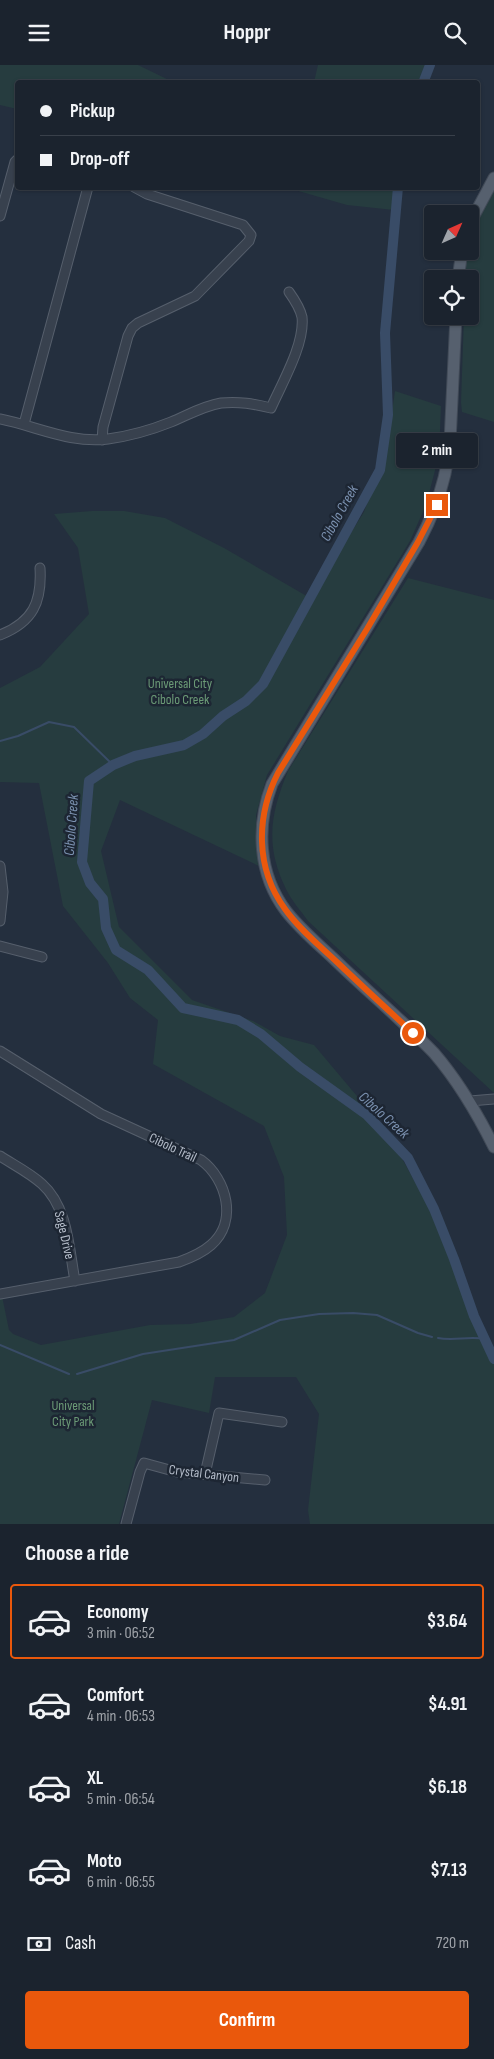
<!DOCTYPE html>
<meta charset="utf-8">
<style>
:root{--surface:#1b232e;--page:#242b36;--text:#f1f3f6;--muted:#a0a4aa;--line:#39404a;--accent:#ea580c}
body{margin:0;font-family:"Sofia Sans Condensed",sans-serif;background:var(--page);color:var(--text);height:100vh;display:flex;flex-direction:column;font-size:19px;white-space:nowrap}
*{box-sizing:border-box;margin:0}
p{font-size:16px;color:var(--muted)}
.icon{flex:none;width:28px;height:28px;fill:none;stroke:currentColor;stroke-width:2;stroke-linecap:round;stroke-linejoin:round}
.map{position:relative;height:1459px;overflow:hidden}
.panel{display:flex;flex-direction:column;background:var(--surface);flex:1}
.panel>*{flex:none}
.guide{position:absolute;left:15px;top:15px;width:465px;height:110px;border-radius:5px;box-shadow:0 1px 4px #0004,0 0 0 1px var(--line);display:grid;align-content:center;height:110px;padding:0 25px;background:var(--surface)}
.needle{width:32px;rotate:45deg}
.tools{position:absolute;left:424px;top:140px;display:grid;gap:10px}
.tools a{display:grid;place-items:center;width:55px;height:55px;border-radius:5px;background:var(--surface);box-shadow:0 1px 4px #0004,0 0 0 1px var(--line);font-size:25px}
.end{position:absolute;width:22px;height:22px;margin:-11px;border:6px solid #ea580c;background:#fff;box-shadow:0 0 0 2px #fff}
.from{border-radius:50%}
.bubble{position:absolute;height:35px;border-radius:5px;background:var(--surface);box-shadow:0 1px 4px #0004,0 0 0 1px var(--line);font-size:16px;font-weight:700;line-height:35px;text-align:center}
.guide b{display:flex;align-items:center;gap:18px;height:48px;font-size:19px}
.guide b+b{border-top:1px solid var(--line)}
.guide i{width:12px;height:12px;background:var(--text)}
ul{padding:0;list-style:none}
li{display:flex;align-items:center;gap:15px;height:75px;margin:0 10px 8px;padding:0 15px;border:2px solid transparent;border-radius:5px}
li div{flex:1}
li b{display:block;font-size:19px}
li em{font-style:normal;font-weight:700}
li.selected{border-color:var(--accent)}
li>.icon{width:45px;height:45px;stroke-width:1.5}
h2{padding:0 25px;font-size:22px;line-height:60px}
.pay{display:flex;align-items:center;gap:12px;height:55px;padding:0 25px;font-size:19px}
.pay p{margin-inline-start:auto}
.action{display:flex;gap:10px;margin-top:auto;padding:10px 25px}
.action a{flex:1;height:58px;border-radius:5px;background:var(--accent);color:#fff;font-size:20px;font-weight:700;line-height:58px;text-align:center}
header{display:flex;justify-content:space-between;align-items:center;height:65px;padding:0 25px;background:var(--surface);font-size:22px;font-weight:700}
.map>svg:first-child{display:block}
.green{fill:#263c3f}
.lines{fill:none;stroke-linecap:round;stroke-linejoin:round}
.stream{stroke:#394c67;stroke-width:2}
.river{stroke:#394c67;stroke-width:10}
.minor-casing{stroke:#565f6c;stroke-width:11}
.major-casing{stroke:#414a57;stroke-width:13}
.minor{stroke:#38414e;stroke-width:9}
.major{stroke:#56606e;stroke-width:11}
.route{stroke:#ea580c;stroke-width:6}
.labels{text-anchor:middle;stroke-width:5;stroke-linejoin:round;paint-order:stroke}
.park-label{font-size:14px;fill:#6b9a76;stroke:#1d2633}
.street-label{font-size:14px;fill:#b4bcc9;stroke:#1d2633}
.water-label{font-size:15px;font-style:italic;fill:#7c92b1;stroke:#1d2633}
</style>
<header><svg class="icon" aria-label="menu" viewBox="0 0 24 24"><path d="M4 6h16M4 12h16M4 18h16"/></svg>Hoppr<svg class="icon" aria-label="search" viewBox="0 0 24 24"><circle cx="10" cy="10" r="6"/><path d="M15 15l6 6"/></svg></header>
<div class="map">
<svg width="494" height="1459" viewBox="0 0 494 1459">
<rect width="100%" height="100%" fill="#242f3e"/>
<!-- green -->
<path class="green" d="M0,0H138L173,17L18,18L17,44L0,40Z
M318,0H425L418,17H314Z
M288,123H395L394,145L347,140Z
M494,125V357L462,347L461,337L464,251H470V214H466V206L463,205L467,186H470L471,165Z
M395,326L441,341L439,390L426,440L410,476L267,710L256,750L259,801L120,735L101,786L119,862L192,935L253,956L280,971L314,980L388,1068L460,1199L485,1274L494,1292V1459H310L308,1445L319,1349L296,1312H215L209,1348L152,1335L119,1459H0V1231H2L9,1265L13,1269L41,1280L150,1260L190,1259L234,1252L265,1228L287,1170L284,1112L264,1061L153,999L158,955L130,933L108,898L63,841L39,718L0,717V623L40,602L89,549L78,483L54,449L92,446H124L165,453L224,483L310,533L364,447L387,381Z
M408,513L494,535V1028L308,856C301,846 291,835 286,824C265,781 270,749 288,706Z"/>
<g class="lines">
<!-- stream -->
<path class="stream" d="M0,676L18,671L49,657L74,662L113,700
M438,1273C454,1276 469,1271 485,1274
M0,1280L69,1309
M77,1309L143,1289L234,1275L280,1255L319,1249L353,1248L377,1250L418,1268L432,1272"/>
<!-- river -->
<path class="river" d="M423,18L430,0
M398,122L385,268L388,350L380,405L263,619L246,636L223,651L203,669L184,680L135,691L113,700L89,716L82,797L90,818L103,834L106,863L116,885L148,905L183,943L238,955L261,969L300,1002L367,1050L408,1093L434,1144L454,1194L474,1251L494,1294"/>
<defs>
<path id="minor" d="M0,151L15,97L18,94
M0,354C36,361 71,379 108,374C130,371 151,365 171,357C188,350 203,341 221,338C239,336 254,339 271,343C282,318 305,279 302,252C300,243 294,234 289,227
M24,359L88,122
M102,375L103,362L128,271L132,263L138,258L195,231L249,176L251,170L243,160L147,129L134,122
M0,570C33,557 42,537 40,503
M0,801L3,827L0,856
M0,881L42,892
M0,986L101,1049L201,1095C227,1114 238,1157 211,1180C202,1188 190,1193 179,1197L0,1229
M470,1036L494,1034
M0,1091C14,1100 30,1108 42,1119C68,1142 69,1184 75,1216
M205,1409L219,1348L282,1357
M126,1459L140,1407L144,1398L177,1407L265,1415"/>
<path id="major" d="M470,158L494,113
M458,214L462,186
M456,251L450,377C447,413 436,445 419,477L272,719C256,761 258,809 286,846C300,864 318,879 334,894C367,926 402,955 434,988C459,1017 477,1048 494,1082"/>
</defs>
<!-- minor casing -->
<use href="#minor" class="minor-casing"/>
<!-- major casing -->
<use href="#major" class="major-casing"/>
<!-- minor -->
<use href="#minor" class="minor"/>
<!-- major -->
<use href="#major" class="major"/>
</g>
<g class="lines">
<!-- route -->
<path class="route" d="M413,968C388,945 363,922 338,898C320,881 299,864 285,844C255,803 256,751 278,708L367,564L418,477L437,440"/>
</g>
<g class="labels">
<!-- park labels -->
<g class="park-label">
<text x="180" y="623">Universal City<tspan x="180" dy="16">Cibolo Creek</tspan></text>
<text x="73" y="1345">Universal<tspan x="73" dy="16">City Park</tspan></text>
</g>
<!-- street labels -->
<g class="street-label">
<text transform="translate(173 1082) rotate(25)" y="5">Cibolo Trail</text>
<text transform="translate(65 1170) rotate(77)" y="5">Sage Drive</text>
<text transform="translate(204 1408) rotate(7)" y="5">Crystal Canyon</text>
</g>
<!-- water labels -->
<g class="water-label">
<text transform="translate(339 448) rotate(-61)" y="5">Cibolo Creek</text>
<text transform="translate(71 760) rotate(-86)" y="5">Cibolo Creek</text>
<text transform="translate(384 1050) rotate(42)" y="5">Cibolo Creek</text>
</g>
</g>
</svg>
<div class="tools">
<a><svg class="needle" viewBox="-14 -14 28 28"><path d="M0-13l5 13h-10z" fill="#e53935"/><path d="M0 13l5-13h-10z" fill="#a0a4aa"/></svg></a>
<a><svg class="icon" aria-label="locate" viewBox="0 0 24 24"><circle cx="12" cy="12" r="6"/><path d="M12 2v4M12 18v4M2 12h4M18 12h4"/></svg></a>
</div>
<i class="end from" style="left:413px;top:968px"></i>
<i class="end" style="left:437px;top:440px"></i>
<div class="bubble" style="left:396px;top:368px;width:82px">2 min</div>
<div class="guide">
<b><i class="from"></i>Pickup</b>
<b><i></i>Drop-off</b>
</div>
</div>
<section class="panel">
<h2>Choose a ride</h2>
<ul>
<li class="selected"><svg class="icon" aria-label="car" viewBox="0 0 24 24"><path d="M5 17H2v-5l4-1 3-4h7l3 4 3 1v5h-3M9 17h6M6 11h13"/><circle cx="7" cy="17" r="2"/><circle cx="17" cy="17" r="2"/></svg><div><b>Economy</b><p>3 min · 06:52</p></div><em>$3.64</em></li>
<li><svg class="icon" aria-label="car" viewBox="0 0 24 24"><path d="M5 17H2v-5l4-1 3-4h7l3 4 3 1v5h-3M9 17h6M6 11h13"/><circle cx="7" cy="17" r="2"/><circle cx="17" cy="17" r="2"/></svg><div><b>Comfort</b><p>4 min · 06:53</p></div><em>$4.91</em></li>
<li><svg class="icon" aria-label="car" viewBox="0 0 24 24"><path d="M5 17H2v-5l4-1 3-4h7l3 4 3 1v5h-3M9 17h6M6 11h13"/><circle cx="7" cy="17" r="2"/><circle cx="17" cy="17" r="2"/></svg><div><b>XL</b><p>5 min · 06:54</p></div><em>$6.18</em></li>
<li><svg class="icon" aria-label="car" viewBox="0 0 24 24"><path d="M5 17H2v-5l4-1 3-4h7l3 4 3 1v5h-3M9 17h6M6 11h13"/><circle cx="7" cy="17" r="2"/><circle cx="17" cy="17" r="2"/></svg><div><b>Moto</b><p>6 min · 06:55</p></div><em>$7.13</em></li>
</ul>
<div class="pay"><svg class="icon" aria-label="cash" viewBox="0 0 24 24"><path d="M3 7h18v10H3z"/><circle cx="12" cy="12" r="2"/></svg>Cash<p>720 m</p></div>
<div class="action"><a>Confirm</a></div>
</section>
